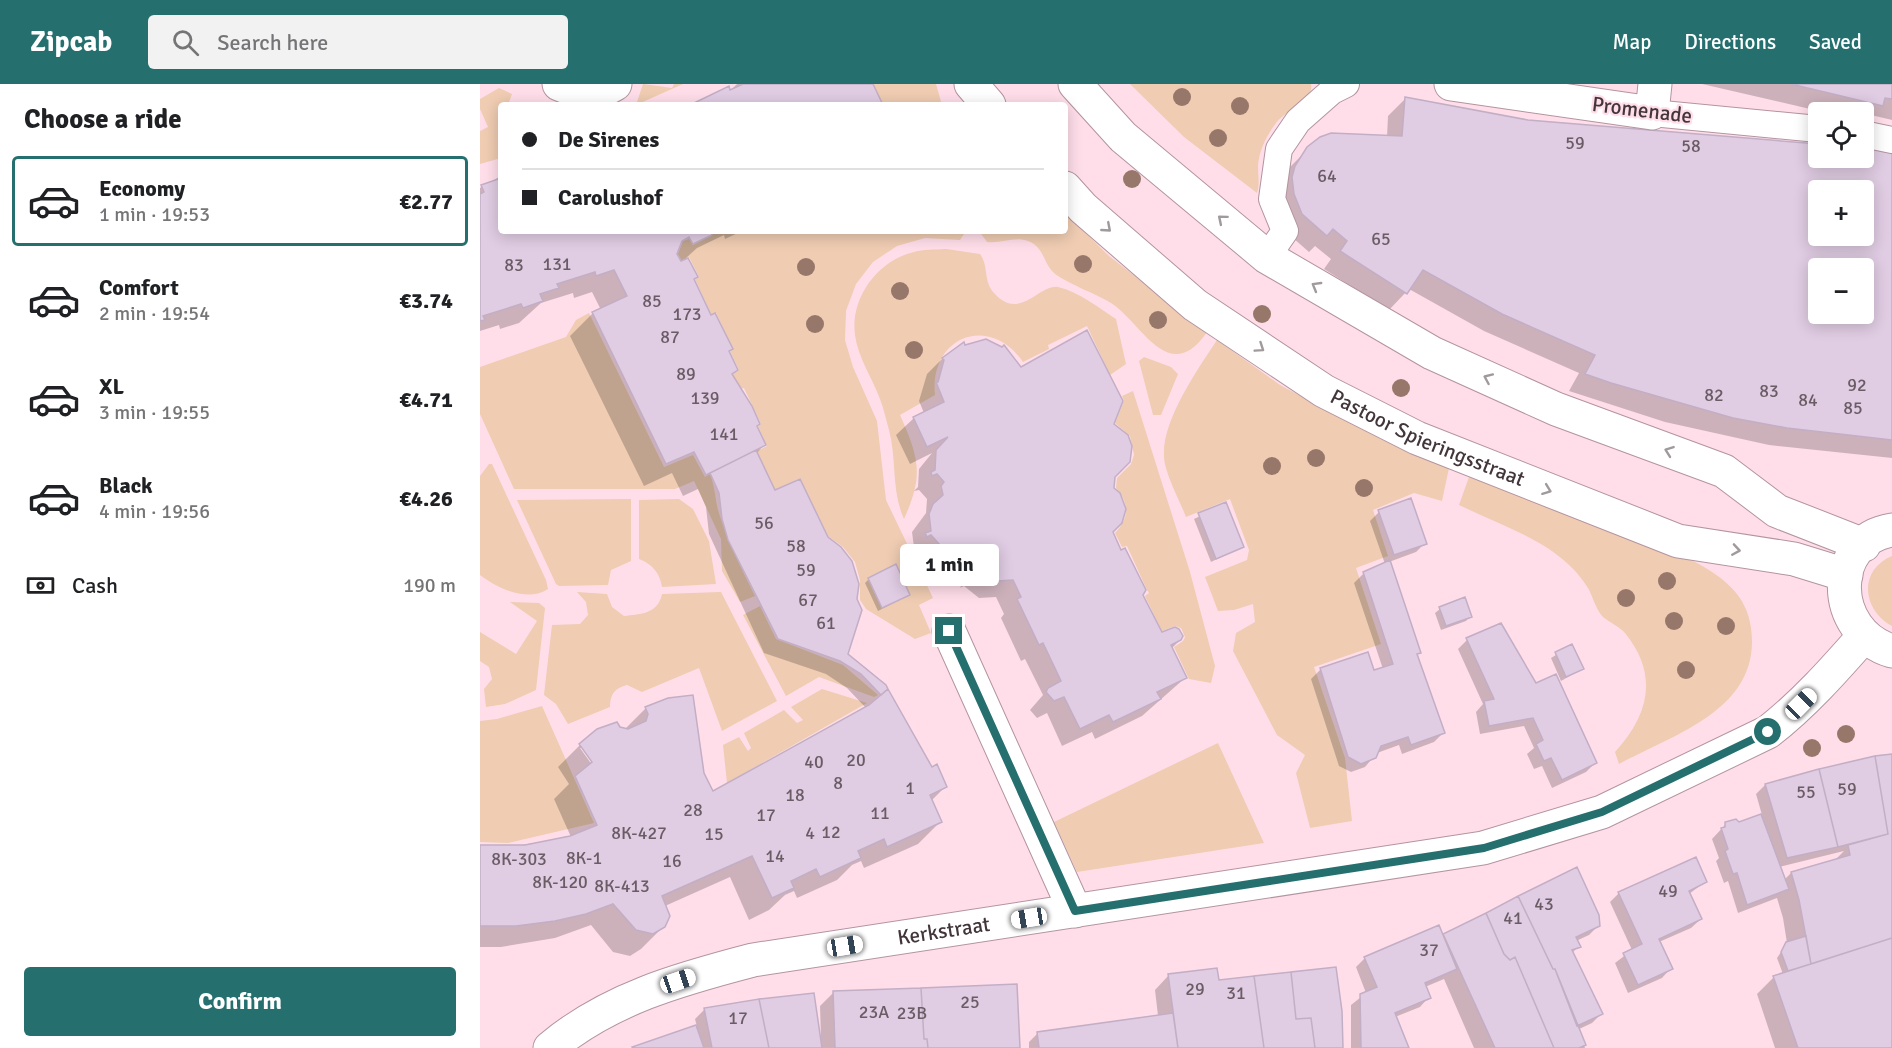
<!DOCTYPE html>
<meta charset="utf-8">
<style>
:root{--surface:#fff;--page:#f2f2f2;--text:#202124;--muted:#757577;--line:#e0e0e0;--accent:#25706f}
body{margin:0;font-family:Signika,sans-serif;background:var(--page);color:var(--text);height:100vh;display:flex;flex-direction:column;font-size:22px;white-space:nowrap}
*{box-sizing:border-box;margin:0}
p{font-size:20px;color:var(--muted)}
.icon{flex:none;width:33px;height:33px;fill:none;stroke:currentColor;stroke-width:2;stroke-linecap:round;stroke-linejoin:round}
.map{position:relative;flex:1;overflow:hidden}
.drawer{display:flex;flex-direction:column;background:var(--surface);width:480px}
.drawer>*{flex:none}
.top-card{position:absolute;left:18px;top:18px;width:570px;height:132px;border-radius:6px;box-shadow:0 3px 15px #0003;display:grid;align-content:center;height:132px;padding:0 24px;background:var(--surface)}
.tools{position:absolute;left:1328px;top:18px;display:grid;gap:12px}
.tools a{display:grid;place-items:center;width:66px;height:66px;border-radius:6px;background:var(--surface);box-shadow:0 3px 15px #0003;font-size:30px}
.end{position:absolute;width:27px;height:27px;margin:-14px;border:8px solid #25706f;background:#fff;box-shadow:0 0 0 3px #fff}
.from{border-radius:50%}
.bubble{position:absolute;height:42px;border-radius:6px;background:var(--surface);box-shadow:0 3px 15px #0003;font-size:20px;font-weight:800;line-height:42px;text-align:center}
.car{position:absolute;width:18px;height:36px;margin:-18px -9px;border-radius:8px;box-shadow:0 0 4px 2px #0007;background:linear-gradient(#fff 24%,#345 0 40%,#fff 0 76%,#345 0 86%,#fff 0)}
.top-card b{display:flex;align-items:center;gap:21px;height:57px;font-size:22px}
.top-card b+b{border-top:2px solid var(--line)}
.top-card i{width:15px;height:15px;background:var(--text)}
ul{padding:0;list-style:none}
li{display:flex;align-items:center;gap:18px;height:90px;margin:0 12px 9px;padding:0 12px;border:3px solid transparent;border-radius:6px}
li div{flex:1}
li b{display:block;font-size:22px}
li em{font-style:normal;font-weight:800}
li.on{border-color:var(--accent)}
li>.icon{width:54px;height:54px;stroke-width:1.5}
h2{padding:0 24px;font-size:27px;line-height:72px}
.pay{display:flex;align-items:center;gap:15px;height:66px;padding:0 24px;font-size:22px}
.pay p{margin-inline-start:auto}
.action{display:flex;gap:12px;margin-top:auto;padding:12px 24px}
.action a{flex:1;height:69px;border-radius:6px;background:var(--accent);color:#fff;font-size:24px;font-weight:800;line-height:69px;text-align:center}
header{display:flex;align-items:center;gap:36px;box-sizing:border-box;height:84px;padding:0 30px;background:var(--accent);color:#fff}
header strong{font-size:28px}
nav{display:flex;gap:33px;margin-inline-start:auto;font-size:21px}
.search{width:420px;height:54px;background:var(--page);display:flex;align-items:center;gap:15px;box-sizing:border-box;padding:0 21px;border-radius:6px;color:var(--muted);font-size:22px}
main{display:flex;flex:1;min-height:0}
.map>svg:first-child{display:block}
.green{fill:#efccb2}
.shadow{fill:#0003;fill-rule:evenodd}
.building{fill:#e0cce3;stroke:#c2aec5;stroke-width:1.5;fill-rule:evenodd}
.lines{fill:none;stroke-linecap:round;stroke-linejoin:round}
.pedestrian-casing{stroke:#b394a0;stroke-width:28}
.minor-casing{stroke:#b394a0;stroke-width:35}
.pedestrian{stroke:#fff;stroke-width:26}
.minor{stroke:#fff;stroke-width:33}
.tree{fill:#98776b}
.oneway{stroke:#a19a9d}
.route{stroke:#25706f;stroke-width:8}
.labels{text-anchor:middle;stroke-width:4.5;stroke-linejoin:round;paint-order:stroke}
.number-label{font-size:18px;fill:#6a5c65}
.street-label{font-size:21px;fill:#43363b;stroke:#ffdeea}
</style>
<header>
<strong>Zipcab</strong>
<div class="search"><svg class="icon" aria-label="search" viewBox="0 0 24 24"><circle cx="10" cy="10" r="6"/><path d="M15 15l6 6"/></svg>Search here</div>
<nav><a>Map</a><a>Directions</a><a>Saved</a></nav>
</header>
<main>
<section class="drawer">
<h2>Choose a ride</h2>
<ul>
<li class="on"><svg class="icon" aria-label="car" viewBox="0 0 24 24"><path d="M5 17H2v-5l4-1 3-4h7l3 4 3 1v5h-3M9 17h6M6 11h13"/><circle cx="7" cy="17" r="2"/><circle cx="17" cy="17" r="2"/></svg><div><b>Economy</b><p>1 min · 19:53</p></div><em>€2.77</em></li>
<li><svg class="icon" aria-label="car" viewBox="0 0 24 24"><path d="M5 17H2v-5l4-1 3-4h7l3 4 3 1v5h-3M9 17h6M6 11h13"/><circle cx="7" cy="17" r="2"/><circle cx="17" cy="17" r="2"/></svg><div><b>Comfort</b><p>2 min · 19:54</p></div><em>€3.74</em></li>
<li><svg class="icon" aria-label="car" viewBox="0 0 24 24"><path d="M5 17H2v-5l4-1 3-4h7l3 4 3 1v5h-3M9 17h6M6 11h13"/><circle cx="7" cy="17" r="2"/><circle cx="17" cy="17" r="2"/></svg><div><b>XL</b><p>3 min · 19:55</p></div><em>€4.71</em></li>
<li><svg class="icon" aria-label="car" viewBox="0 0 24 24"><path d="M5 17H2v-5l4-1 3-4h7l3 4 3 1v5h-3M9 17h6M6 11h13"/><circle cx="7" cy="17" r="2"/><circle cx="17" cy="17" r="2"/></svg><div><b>Black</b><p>4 min · 19:56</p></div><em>€4.26</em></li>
</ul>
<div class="pay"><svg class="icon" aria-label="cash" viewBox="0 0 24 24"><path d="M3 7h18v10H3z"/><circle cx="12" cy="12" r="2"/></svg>Cash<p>190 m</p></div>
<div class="action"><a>Confirm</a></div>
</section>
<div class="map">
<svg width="1412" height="964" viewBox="0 0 1412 964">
<rect width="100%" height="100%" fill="#ffdeea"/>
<!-- green -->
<path class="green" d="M163,0L192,4L194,0H203L156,21Z
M393,0H456L462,21H403Z
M650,0H831C835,15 805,27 796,39C787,51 779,66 778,82C778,91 780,101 777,109L704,53Z
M19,4L32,10L28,21H21V74L0,80V47L8,43L0,25V15Z
M585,129L629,172L727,248C689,304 661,238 631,219C617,210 583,198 573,188C563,178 564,163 548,157C534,152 521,160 507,158L499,147H585Z
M232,147H486L480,156L445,154L417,162L393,178L376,200L366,227L365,256L373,283L397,337L406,416L453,514L439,521L451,549L435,555L386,525L380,516V496L375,478L363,463L348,452L320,394L294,406L277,367L287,362L278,342L281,340L264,304L259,305L252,290L259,286L250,267L253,265L236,229L231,230L215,195L219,193L209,173L202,177L198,170L203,157L209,155L213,161L232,151Z
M466,165L500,170C509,182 503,197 514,209C540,238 559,200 578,203C599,208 618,223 636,235L646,280L630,291L607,242L568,261L569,265L543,278C509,229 449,253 455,311L420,331C439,374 444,391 424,435C411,406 417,376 409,346C406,336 404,325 400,315C392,293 378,274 375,251C370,214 398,176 434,168C444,165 455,166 466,165Z
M109,229L184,383L213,371L225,393L230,390C236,405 235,421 241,435C250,461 262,486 275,512L260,518L242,487L241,455L214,397L195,405H34L0,330V283L86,253L96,236Z
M737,256L800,301L881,344L969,384L962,417L934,409L893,426L908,472L876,484L901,560L834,583L865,674L872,737L830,744L816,689L825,671L797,651L753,567L756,549L775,538L773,520L754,526L738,527L725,493L767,476L769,466L750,415L706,433C700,417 684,388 684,372C682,336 718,285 737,256Z
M664,273L691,283L698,290L681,331H673L659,277Z
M653,307L710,488L735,582L731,599L709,595L694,563L703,557L705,553L701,544L695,542L682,547L665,512L669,509L667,506L647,462L642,463L635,449C649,435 650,419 636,404L637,394L651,380L654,371L650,352L635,339L644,317L642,312Z
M9,380H12L66,496L68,505C48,519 17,504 0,491V392Z
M989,393L1215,478C1243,493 1267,511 1271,544C1282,624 1197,649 1139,680L1135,668C1169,631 1179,591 1145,549C1139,542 1130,539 1123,533C1116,526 1113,513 1108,504C1103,496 1095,486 1088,480C1059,453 1014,438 979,421Z
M151,415V477L131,486L128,501L79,502L76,500L37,416Z
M199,415L213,425L229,457L236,500L182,503C180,489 172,480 159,475V416Z
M1412,472V542C1382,526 1378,486 1412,472Z
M97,508L127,510L132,523L144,532C161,530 178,530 182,510L241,508L297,617L242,647L219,584L162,608L147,601C135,604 130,610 130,623L88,640L76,620L64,611L72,541L100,540L108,531L106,518Z
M30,518L59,519L65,524L56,606L25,620L6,623L4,605L12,595L9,583L0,577V548L36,570L57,537Z
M280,522L296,555L363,581L398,611L394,613L339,593L306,612L263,531Z
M342,605L387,619L247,699L243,661L259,653L268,667L271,664L264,649L304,626L317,639L323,636L311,623Z
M62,622L114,739L28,759L0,758V637L17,635Z
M738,659L784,759L597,788L574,738Z"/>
<!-- shadow -->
<path class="shadow" d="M257,0H391L401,21H213L248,4L249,8Z
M1222,0H1412V36L1391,31L1384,38L1383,28H1343Z
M925,15L1048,37L1338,62V74H1383V66L1412,68V374L1289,361L1185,338L1089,307L1099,289L1004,247L929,205L909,226L844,185L851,175L835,162L829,168L805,147L798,133L807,86L825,68L907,53L908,32ZM1338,106H1383V152H1338ZM1338,184H1383V230H1338Z
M21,92V147H262L245,155L244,151L217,164L206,174L216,193L213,196L256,286L251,291L284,361L276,370L366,570L386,584L407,606L452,685L465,703L451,717L460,738L438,760L384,784L381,777L372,781L357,796L317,814L314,807L305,811L289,826L269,836L250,793L185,822L184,842L161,865L150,872L133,868L111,841L75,854L21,863H0V762L29,763L91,753L74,715L89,700L78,683L100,661L139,644L144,646L166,624L223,689L232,709L386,624L367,604L346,590L284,569L229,450L226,423L218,405L203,412L192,389L164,402L90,252L113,229L121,226L112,208L94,214L93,209L61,219L39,239L20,245L19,241L0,247V104ZM100,664H104L117,684L115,685Z
M464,273L541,285L632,340L634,393L631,448L681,550L700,556L691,565L705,594L662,632L615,655L612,648L582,662L567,629L557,634L550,626L563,611L545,575L541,577L521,534L524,530L516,513L499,514L484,502L480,504L483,498L482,488L470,480L452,482L442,478L433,468L429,469L434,463L432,448L446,429L447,415L439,406L434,407L438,403L439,385L452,369L430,380L416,351L434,334L444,329L439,317L447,290Z
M745,420L762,463L731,478L714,435Z
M900,427L945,459L936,468L909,478L939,569L936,572L963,649L954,658L922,670L919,661L897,669L885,683L871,688L859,682L831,595L841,585L893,588L903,585L874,499L884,489L905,480L890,437Z
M389,495L429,511L398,527L385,499Z
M960,525L990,532L986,537L961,546L955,529Z
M987,556L1055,601L1116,678L1106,688L1072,704L1062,682L1054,685L1047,670L1054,664L1044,642L1000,650L996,628L1003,620L978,565Z
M1091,562L1102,585L1081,597L1071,574Z
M1412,672V964H1295L1277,910L1294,893L1303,890L1297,874L1307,859L1303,834L1297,814L1258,829L1248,797L1244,799L1236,777L1239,774L1232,755L1246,740H1258L1282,731L1276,710L1285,701ZM1364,767L1354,777L1311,789L1304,796L1299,783Z
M1225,798L1209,810L1221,835L1211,844L1179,858L1191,884L1182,894L1148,909L1135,879L1152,866L1130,818L1139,809Z
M1118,842L1109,851L1096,857L1099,862L1092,869L1121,930L1112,939L1097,946L1105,964H994L964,895L945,903L949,913L940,923L915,933L928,964H871V921L886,909L876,883L885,874L964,851Z
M688,892L738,898L862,964H549V958L558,949L678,932L675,906Z
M354,908L538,964H153L217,943L215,935L224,926L333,910L339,954H341L340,922Z"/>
<!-- building -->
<path class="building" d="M263,0H393L403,21L212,20L249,2L250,6Z
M1311,0H1412V15L1405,14L1403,22Z
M925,13L1048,36L1338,60V74H1383V64L1412,67V356L1307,344L1253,334L1131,299L1105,290L1115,271L1022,230L943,186L927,210L860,167L867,157L853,145L847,152L822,130L814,110L812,93L815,82L827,63L840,53L851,49L922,52ZM1338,106H1383V152H1338ZM1338,184H1383V230H1338Z
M21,94V147H231L232,151L213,160L209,153L202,157L197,170L201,177L208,174L218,193L214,195L231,231L235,229L253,265L249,267L258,286L252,290L272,322L280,340L277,342L286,361L226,391L214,368L186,380L112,228L147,212L134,186L116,192L115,188L77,200L79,204L60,210L63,217L43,224L41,220L3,232L5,236L0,237V110L4,108L1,101Z
M607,246L643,317L634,340L648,351L652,362L650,378L635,393L634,404L640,409L646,425L642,439L633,448L641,466L645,464L666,506L663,511L682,548L695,543L699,545L703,552L701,556L691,561L707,594L677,608L681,615L633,638L629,631L600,645L584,613L574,617L566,608L568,604L581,597L563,559L559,561L537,515L541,513L533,496L517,497L502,486L497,487L496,483L500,481L499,471L488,463L470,465L460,461L451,451L447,453L445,449L451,447L449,430L453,420L463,411L461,402L464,398L457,390L452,392L451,388L455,386L456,366L468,353L447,363L433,333L464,318L456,298H458L464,276L462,274L484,258L485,261L506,255L522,263L524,261L541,283Z
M276,366L295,406L320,395L348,453L361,463L372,477L379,500L377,515L382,526L368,570L406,601L408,605L401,611L381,590L360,577L298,555L248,456L242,435L239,409L230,389Z
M931,414L947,460L914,471L898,426Z
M746,418L764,463L736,475L718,429Z
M910,476L941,569L937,570L965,649L931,661L928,653L901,662L896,674L881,680L868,673L840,584L888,568L894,586L913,580L883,488Z
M416,480L430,511L402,524L388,494Z
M985,513L992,533L966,542L959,523Z
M1021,539L1056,599L1076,590L1117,679L1082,696L1071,674L1064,677L1056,660L1063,656L1053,634L1009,642L1004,617L1014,615L986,554Z
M1092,560L1104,585L1086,593L1075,568Z
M408,605L452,683L457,680L467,703L450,711L462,738L407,763L404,755L378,767L381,774L340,793L336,785L311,797L314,804L292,814L272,772L182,812L190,832L185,843L173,850L156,846L133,820L106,830L75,837L36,842H0V761H45L90,752L117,741L95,692L112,678L99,660L117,645L137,638L140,643L148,645L166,637L168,630L165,623L188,614L213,611L224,689L233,707L389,621Z
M1412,670V854L1331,880L1319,816L1311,788L1370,771L1368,761L1408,750L1395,672Z
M1395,672L1408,750L1358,763L1339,685Z
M1339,685L1358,763L1307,774L1285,700Z
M1281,730L1309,805L1267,821L1257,789L1253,790L1245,767L1248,765L1241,744L1245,743V738L1256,735L1259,738Z
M1216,773L1227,798L1209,807L1222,835L1179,855L1193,885L1158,901L1143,869L1162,860L1138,808Z
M1097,783L1119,831L1120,842L1096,853L1101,863L1092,866L1123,930L1097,942L1075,885H1073L1038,812Z
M1038,812L1073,885H1075L1106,961L1099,964H1074L1035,873L1030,876L1024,870L1006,829Z
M1006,829L1024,870L1030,876L1035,873L1074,964H1015L963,850Z
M959,841L977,885L945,899L951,914L915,929L929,964H881L880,910L897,903L884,873Z
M1326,852L1331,880L1308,887L1301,868L1306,858Z
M1412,854V964H1318L1293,892Z
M856,883L862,927L863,964H835L831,934L816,935L811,888Z
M737,884L739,896L774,892L784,964H698L688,890Z
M811,888L816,935L831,934L835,964H784L774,892Z
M537,900L540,964H448L447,955H444L441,904Z
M441,904L444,955H447L448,964H355L353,907Z
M334,909L342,964H289L279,915Z
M279,915L289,964H232L224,924Z
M693,929L698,964H559L557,948Z
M216,941L224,964H153L152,963Z"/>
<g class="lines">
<defs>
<path id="pedestrian" d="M1172,29L1338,45
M1383,50L1412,56
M787,173L805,147L792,115L799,65L818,37L852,7L866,0"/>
<g id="minor">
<path d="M79,0L111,13L135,0"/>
<path d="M491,0L509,21"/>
<path d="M595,0L643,53L787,173L952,269L1076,325L1244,387L1297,427L1384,461"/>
<path d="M971,0L1172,29L1175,0"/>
<path id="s1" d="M585,104L603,124L715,221L844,307L937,354L1198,457L1314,475L1366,491"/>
<path d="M1412,446C1348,456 1349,548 1412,567"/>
<path d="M469,547L595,827"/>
<path id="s2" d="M70,964C128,915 200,895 273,876L1003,764L1122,728L1288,648C1324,620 1354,586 1384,552"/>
</g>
</defs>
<!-- pedestrian casing -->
<use href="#pedestrian" class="pedestrian-casing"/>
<!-- minor casing -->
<use href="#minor" class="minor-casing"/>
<!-- pedestrian -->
<use href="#pedestrian" class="pedestrian"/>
<!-- minor -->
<use href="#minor" class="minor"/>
</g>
<!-- trees -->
<g class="tree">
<circle cx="702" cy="13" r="9"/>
<circle cx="760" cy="22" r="9"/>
<circle cx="738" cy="54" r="9"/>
<circle cx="652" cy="95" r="9"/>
<circle cx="603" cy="180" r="9"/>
<circle cx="326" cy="183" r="9"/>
<circle cx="420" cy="207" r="9"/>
<circle cx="782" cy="230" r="9"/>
<circle cx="678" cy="236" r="9"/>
<circle cx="335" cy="240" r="9"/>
<circle cx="434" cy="266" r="9"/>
<circle cx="921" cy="304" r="9"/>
<circle cx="836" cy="374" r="9"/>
<circle cx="792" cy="382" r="9"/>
<circle cx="884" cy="404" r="9"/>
<circle cx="1187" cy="497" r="9"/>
<circle cx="1146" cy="514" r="9"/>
<circle cx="1194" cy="537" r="9"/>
<circle cx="1246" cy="542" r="9"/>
<circle cx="1206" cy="586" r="9"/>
<circle cx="1366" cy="650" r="9"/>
<circle cx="1332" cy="664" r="9"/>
</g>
<!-- one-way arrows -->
<defs><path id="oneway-chevron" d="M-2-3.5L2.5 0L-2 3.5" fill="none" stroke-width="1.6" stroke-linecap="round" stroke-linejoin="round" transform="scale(1.5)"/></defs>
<g class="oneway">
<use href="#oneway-chevron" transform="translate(742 135) rotate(-140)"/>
<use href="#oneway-chevron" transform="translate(627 144) rotate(41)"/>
<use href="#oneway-chevron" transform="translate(836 202) rotate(-150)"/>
<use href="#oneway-chevron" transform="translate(780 264) rotate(34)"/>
<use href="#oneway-chevron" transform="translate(1008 294) rotate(-156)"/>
<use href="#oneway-chevron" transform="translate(1189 367) rotate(-160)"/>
<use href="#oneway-chevron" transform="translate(1067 406) rotate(21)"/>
<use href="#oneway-chevron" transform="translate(1256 466) rotate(9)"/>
</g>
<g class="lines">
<!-- route -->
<path class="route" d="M469,547L595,827L1004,764L1122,728L1288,648"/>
</g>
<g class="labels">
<!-- number labels -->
<g class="number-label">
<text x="1095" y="65">59</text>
<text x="1211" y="68">58</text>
<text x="847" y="98">64</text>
<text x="901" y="161">65</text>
<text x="77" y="186">131</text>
<text x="34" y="187">83</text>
<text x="172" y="223">85</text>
<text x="207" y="236">173</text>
<text x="190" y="259">87</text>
<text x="206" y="296">89</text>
<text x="1377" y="307">92</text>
<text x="1289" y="313">83</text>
<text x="1234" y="317">82</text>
<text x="225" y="320">139</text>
<text x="1328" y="322">84</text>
<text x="1373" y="330">85</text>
<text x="244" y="356">141</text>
<text x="284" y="445">56</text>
<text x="316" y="468">58</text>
<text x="326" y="492">59</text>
<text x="328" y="522">67</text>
<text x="346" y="545">61</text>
<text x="376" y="682">20</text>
<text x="334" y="684">40</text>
<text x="358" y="705">8</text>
<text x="430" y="710">1</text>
<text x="1367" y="711">59</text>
<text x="1326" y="714">55</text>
<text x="315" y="717">18</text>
<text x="213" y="732">28</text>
<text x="400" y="735">11</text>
<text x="286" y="737">17</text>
<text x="351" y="754">12</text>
<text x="159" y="755">8K-427</text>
<text x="330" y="755">4</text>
<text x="234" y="756">15</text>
<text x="295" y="778">14</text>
<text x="104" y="780">8K-1</text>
<text x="39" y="781">8K-303</text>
<text x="192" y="783">16</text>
<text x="80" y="804">8K-120</text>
<text x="142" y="808">8K-413</text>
<text x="1188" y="813">49</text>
<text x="1064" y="826">43</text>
<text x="1033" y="840">41</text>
<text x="949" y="872">37</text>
<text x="715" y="911">29</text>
<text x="756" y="915">31</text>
<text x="490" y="924">25</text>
<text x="394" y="934">23A</text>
<text x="432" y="935">23B</text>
<text x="258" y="940">17</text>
</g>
<!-- street labels -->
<g class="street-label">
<text transform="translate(1162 26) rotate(7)" y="7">Promenade</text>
<text dy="7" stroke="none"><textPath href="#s1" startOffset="444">Pastoor Spieringsstraat</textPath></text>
<text dy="7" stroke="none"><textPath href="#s2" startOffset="416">Kerkstraat</textPath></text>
</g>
</g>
</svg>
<div class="tools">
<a><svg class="icon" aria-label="locate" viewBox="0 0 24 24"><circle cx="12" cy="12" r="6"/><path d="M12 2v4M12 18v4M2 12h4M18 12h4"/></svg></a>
<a>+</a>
<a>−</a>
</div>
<i class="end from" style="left:1288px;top:648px"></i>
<i class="end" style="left:469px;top:547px"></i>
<div class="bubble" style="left:420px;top:460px;width:99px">1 min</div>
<i class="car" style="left:1321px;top:620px;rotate:45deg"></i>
<i class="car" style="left:549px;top:834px;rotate:261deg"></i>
<i class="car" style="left:365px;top:862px;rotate:81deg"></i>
<i class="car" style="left:198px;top:897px;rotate:71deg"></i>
<div class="top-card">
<b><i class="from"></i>De Sirenes</b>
<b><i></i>Carolushof</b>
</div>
</div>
</main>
